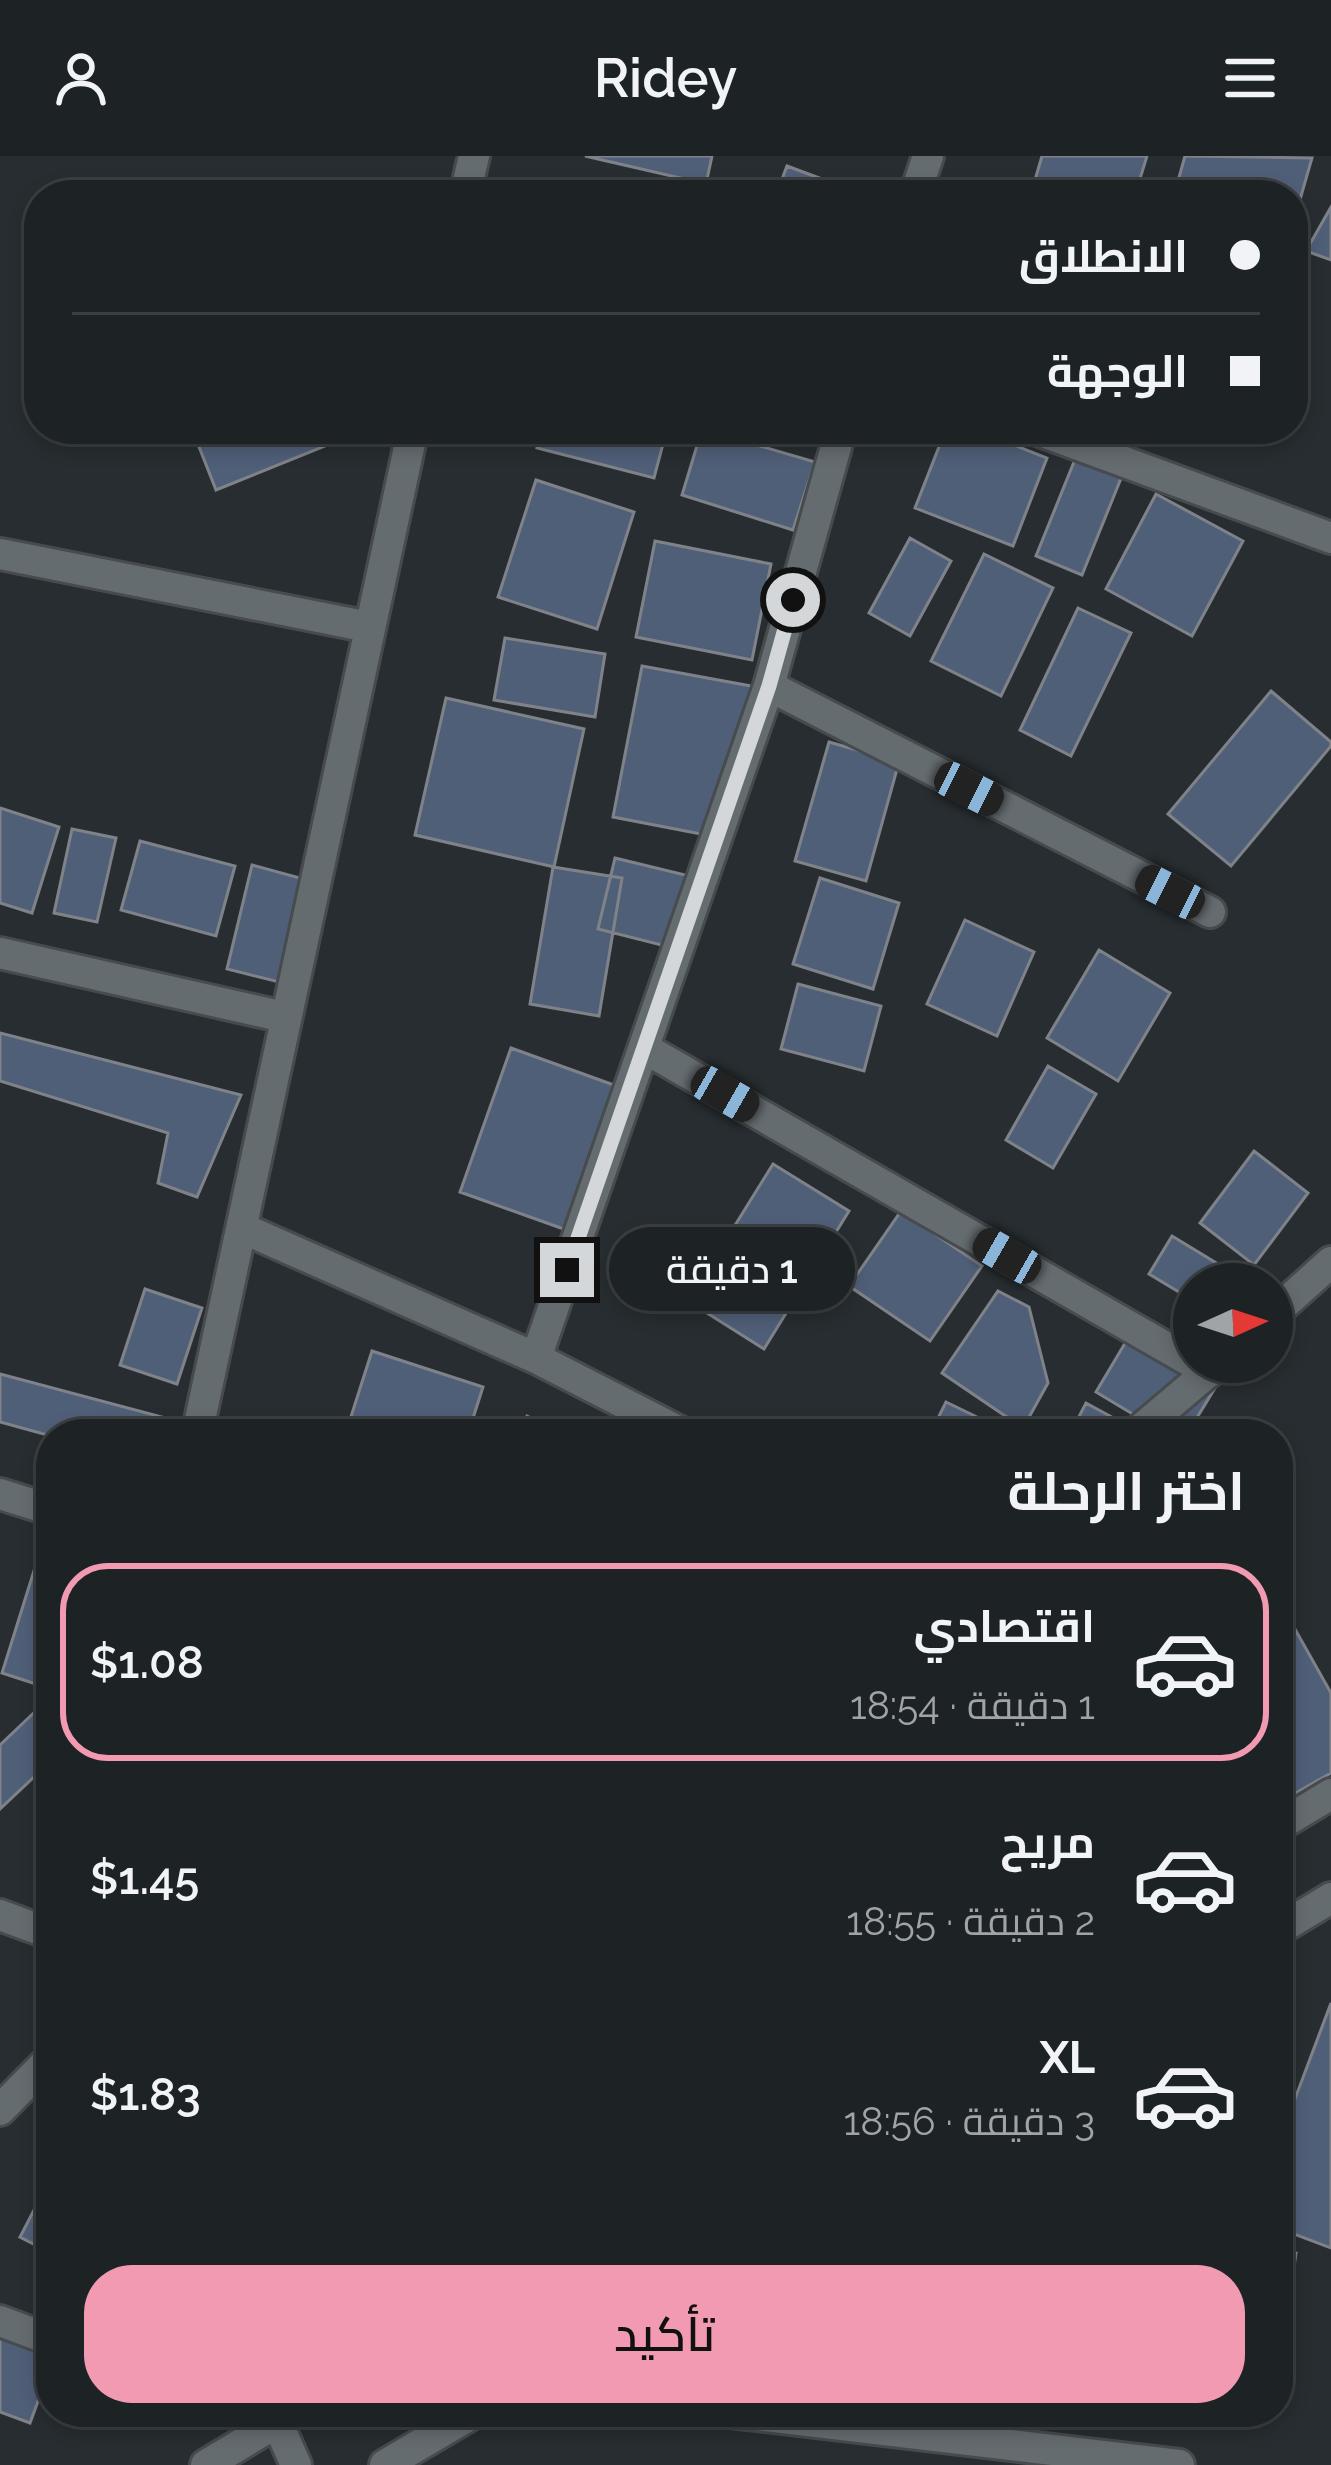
<!DOCTYPE html>
<html lang="ar">
<meta charset="utf-8">
<style>
:root{--surface:#1d2224;--page:#252a2c;--text:#f1f3f6;--muted:#a0a4a6;--line:#3b3f41;--accent:#f19ab2}
body{margin:0;font-family:Raleway,Cairo,sans-serif;background:var(--page);color:var(--text);direction:rtl;height:100vh;display:flex;flex-direction:column;font-size:45px;white-space:nowrap}
*{box-sizing:border-box;margin:0}
p{font-size:39px;color:var(--muted)}
.icon{flex:none;width:66px;height:66px;fill:none;stroke:currentColor;stroke-width:2;stroke-linecap:round;stroke-linejoin:round}
.map{position:relative;flex:1;overflow:hidden;direction:ltr}
.details{position:absolute;left:36px;top:1263px;width:1257px;height:1008px;display:flex;flex-direction:column;background:var(--surface);border-radius:48px;box-shadow:0 6px 18px #0003,0 0 0 3px var(--line);direction:rtl}
.details>*{flex:none}
.hud{position:absolute;left:24px;top:24px;width:1284px;height:264px;border-radius:48px;box-shadow:0 6px 18px #0003,0 0 0 3px var(--line);direction:rtl;display:grid;align-content:center;height:264px;padding:0 48px;background:var(--surface)}
.needle{width:78px;rotate:87deg}
.buttons{position:absolute;left:1173px;top:1107px;display:grid;gap:24px}
.buttons a{display:grid;place-items:center;width:120px;height:120px;border-radius:50%;background:var(--surface);box-shadow:0 6px 18px #0003,0 0 0 3px var(--line);font-size:60px}
.end{position:absolute;width:54px;height:54px;margin:-27px;border:15px solid #d3d7d9;background:#111;box-shadow:0 0 0 6px #111}
.from{border-radius:50%}
.bubble{position:absolute;height:84px;border-radius:42px;background:var(--surface);box-shadow:0 6px 18px #0003,0 0 0 3px var(--line);font-size:39px;font-weight:600;line-height:84px;text-align:center;direction:rtl}
.car{position:absolute;width:36px;height:72px;margin:-36px -18px;border-radius:15px;box-shadow:0 0 9px 3px #0007;background:linear-gradient(#222 24%,#8ab4d8 0 40%,#222 0 76%,#8ab4d8 0 86%,#222 0)}
.hud b{display:flex;align-items:center;gap:42px;height:114px;font-size:45px}
.hud b+b{border-top:3px solid var(--line)}
.hud i{width:30px;height:30px;background:var(--text)}
ul{padding:0;list-style:none}
li{display:flex;align-items:center;gap:36px;height:198px;margin:0 24px 18px;padding:0 24px;border:6px solid transparent;border-radius:48px}
li div{flex:1}
li b{display:block;font-size:45px}
li em{font-style:normal;font-weight:600}
li.selected{border-color:var(--accent)}
li>.icon{width:108px;height:108px;stroke-width:1.5}
h2{padding:0 48px;font-size:54px;line-height:144px}
.primary-button{display:flex;gap:24px;margin-top:auto;padding:24px 48px}
.primary-button a{flex:1;height:138px;border-radius:48px;background:var(--accent);color:#111;font-size:48px;font-weight:600;line-height:138px;text-align:center}
header{display:flex;justify-content:space-between;align-items:center;height:156px;padding:0 48px;background:var(--surface);font-size:54px;font-weight:600}
.map>svg:first-child{display:block}
.building{fill:#505f78;stroke:#7f8389;stroke-width:3}
.lines{fill:none;stroke-linecap:round;stroke-linejoin:round}
.minor-casing{stroke:#474b4e;stroke-width:36}
.minor{stroke:#656c70;stroke-width:30}
.route{stroke:#d3d7d9;stroke-width:15}
</style>
<header><svg class="icon" aria-label="menu" viewBox="0 0 24 24"><path d="M4 6h16M4 12h16M4 18h16"/></svg>Ridey<svg class="icon" aria-label="person" viewBox="0 0 24 24"><circle cx="12" cy="8" r="4"/><path d="M4 21q1-7 8-7t8 7"/></svg></header>
<div class="map">
<svg width="1331" height="2309" viewBox="0 0 1331 2309">
<rect width="100%" height="100%" fill="#272d30"/>
<!-- building -->
<path class="building" d="M585,0H712L706,28Z
M1042,0H1147L1135,39H1050L1032,34Z
M1185,0L1312,2L1293,68V39H1174Z
M787,10L865,39H776Z
M1331,51V104L1306,95Z
M192,273H330L335,286L216,334Z
M542,273H667L654,322L537,292Z
M702,273L815,306L793,374L682,339Z
M946,273H973L1047,302L1013,390L915,352Z
M1080,291L1126,310L1082,419L1036,400Z
M536,324L634,356L597,473L498,441Z
M1156,338L1243,385L1192,480L1106,433Z
M910,382L951,405L910,480L869,457Z
M655,385L771,408L752,504L636,481Z
M984,398L1053,432L1001,540L931,505Z
M1078,452L1131,477L1071,600L1020,574Z
M505,482L605,498L595,561L494,544Z
M642,510L762,532L732,684L613,661Z
M1271,535L1331,586V590L1231,710L1168,658Z
M446,542L584,573L554,711L415,679Z
M829,586L899,606L866,725L795,705Z
M0,652L59,671L32,757L0,747Z
M72,673L116,682L97,766L54,757Z
M140,685L235,710L216,780L121,754Z
M615,702L706,724L689,796L598,773Z
M252,709L300,722L279,826L227,813Z
M553,711L622,722L599,860L530,848Z
M820,722L899,747L873,833L793,808Z
M965,764L1034,796L997,880L927,848Z
M1099,794L1170,837L1118,925L1047,882Z
M798,828L881,850L864,915L781,893Z
M0,877L241,939L197,1041L158,1027L168,977L0,925Z
M511,892L636,937L586,1081L460,1036Z
M1048,910L1096,938L1053,1012L1006,984Z
M1254,995L1308,1037L1254,1109L1200,1067Z
M773,1008L849,1055L764,1193L688,1145Z
M901,1055L982,1110L930,1185L849,1130Z
M1172,1080L1223,1111L1213,1128H1194V1145L1149,1118Z
M145,1133L202,1152L177,1228L120,1209Z
M998,1135L1029,1151L1048,1227L1023,1272L942,1217Z
M1137,1167L1223,1219L1187,1278H1166L1096,1236Z
M372,1195L483,1231L468,1278H373L348,1270Z
M0,1218L177,1265L174,1278L51,1280L0,1266Z
M946,1246L1012,1278H930Z
M1086,1247L1143,1278H1070Z
M527,1260L564,1278H519Z
M47,1373L51,1374V1533L2,1517Z
M1278,1443L1331,1537V1617L1278,1647Z
M43,1548L51,1556V1605L0,1653V1589Z
M51,1639V1675L35,1665Z
M1331,1847V2092L1278,2072V1988Z
M49,2025L51,2026V2097L20,2081Z
M1278,2095L1296,2097L1279,2214H1278Z
M0,2180L51,2199V2210L30,2267L0,2256Z"/>
<g class="lines">
<defs>
<path id="minor" d="M465,39L474,0
M915,39L928,0
M1035,273L1331,382
M0,398L369,471
M769,530L1210,756
M0,797L284,861
M644,892L1209,1216
M242,1072L536,1202L684,1278
M1272,1159L1331,1106
M536,1202L769,530L841,273
M197,1278L413,273
M1135,1278L1220,1206
M0,1338L51,1354
M1278,1670L1331,1638
M0,1759L51,1778
M1278,1774L1331,1742
M0,1954L51,1902
M0,2165L51,2184
M248,2256L277,2266L296,2309
M731,2256L1179,2309
M206,2309L294,2256
M385,2309L475,2256"/>
</defs>
<!-- minor casing -->
<use href="#minor" class="minor-casing"/>
<!-- minor -->
<use href="#minor" class="minor"/>
</g>
<g class="lines">
<!-- route -->
<path class="route" d="M567,1114L769,530L793,444"/>
</g>
</svg>
<div class="buttons">
<a><svg class="needle" viewBox="-14 -14 28 28"><path d="M0-13l5 13h-10z" fill="#e53935"/><path d="M0 13l5-13h-10z" fill="#a0a4a6"/></svg></a>
</div>
<i class="end from" style="left:793px;top:444px"></i>
<i class="end" style="left:567px;top:1114px"></i>
<div class="bubble" style="left:609px;top:1071px;width:246px">1 دقيقة</div>
<i class="car" style="left:969px;top:633px;rotate:117deg"></i>
<i class="car" style="left:1170px;top:736px;rotate:297deg"></i>
<i class="car" style="left:725px;top:938px;rotate:120deg"></i>
<i class="car" style="left:1007px;top:1100px;rotate:300deg"></i>
<div class="hud">
<b><i class="from"></i>الانطلاق</b>
<b><i></i>الوجهة</b>
</div>
<section class="details">
<h2>اختر الرحلة</h2>
<ul>
<li class="selected"><svg class="icon" aria-label="car" viewBox="0 0 24 24"><path d="M5 17H2v-5l4-1 3-4h7l3 4 3 1v5h-3M9 17h6M6 11h13"/><circle cx="7" cy="17" r="2"/><circle cx="17" cy="17" r="2"/></svg><div><b>اقتصادي</b><p>1 دقيقة · 18:54</p></div><em>$1.08</em></li>
<li><svg class="icon" aria-label="car" viewBox="0 0 24 24"><path d="M5 17H2v-5l4-1 3-4h7l3 4 3 1v5h-3M9 17h6M6 11h13"/><circle cx="7" cy="17" r="2"/><circle cx="17" cy="17" r="2"/></svg><div><b>مريح</b><p>2 دقيقة · 18:55</p></div><em>$1.45</em></li>
<li><svg class="icon" aria-label="car" viewBox="0 0 24 24"><path d="M5 17H2v-5l4-1 3-4h7l3 4 3 1v5h-3M9 17h6M6 11h13"/><circle cx="7" cy="17" r="2"/><circle cx="17" cy="17" r="2"/></svg><div><b>XL</b><p>3 دقيقة · 18:56</p></div><em>$1.83</em></li>
</ul>
<div class="primary-button"><a>تأكيد</a></div>
</section>
</div>
